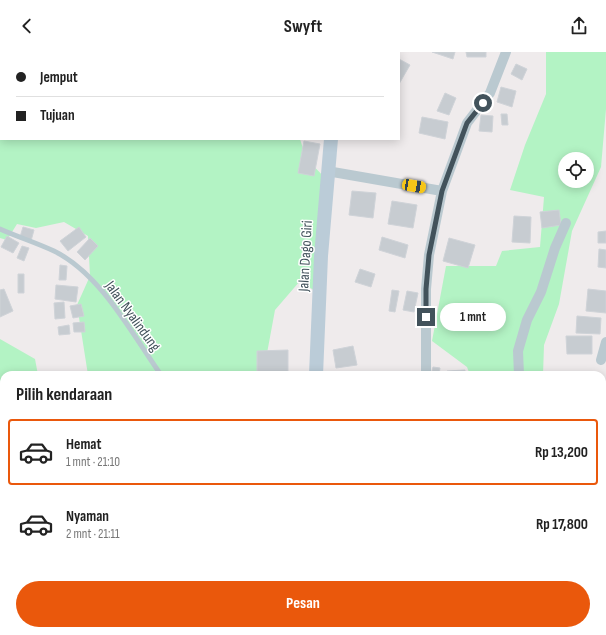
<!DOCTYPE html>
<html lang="id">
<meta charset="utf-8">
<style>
:root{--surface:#fff;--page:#f2f2f2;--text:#222;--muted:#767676;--line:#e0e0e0;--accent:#ea580c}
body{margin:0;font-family:"Sofia Sans Condensed",sans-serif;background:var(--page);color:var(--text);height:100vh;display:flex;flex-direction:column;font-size:15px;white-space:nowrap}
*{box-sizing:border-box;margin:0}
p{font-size:13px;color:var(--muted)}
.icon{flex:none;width:22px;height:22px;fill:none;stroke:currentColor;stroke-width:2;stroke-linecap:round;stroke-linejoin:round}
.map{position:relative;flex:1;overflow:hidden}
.sheet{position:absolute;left:0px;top:319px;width:606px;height:264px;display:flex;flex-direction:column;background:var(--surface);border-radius:12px 12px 0 0;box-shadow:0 2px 10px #0003}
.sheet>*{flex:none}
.guide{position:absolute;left:0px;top:0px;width:400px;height:88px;box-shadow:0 2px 10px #0003;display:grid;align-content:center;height:88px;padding:0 16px;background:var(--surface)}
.tools{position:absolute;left:558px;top:100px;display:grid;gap:8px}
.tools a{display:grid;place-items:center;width:36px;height:36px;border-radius:50%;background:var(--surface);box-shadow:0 2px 10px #0003;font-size:20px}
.end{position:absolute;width:18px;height:18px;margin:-9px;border:5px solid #42525b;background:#fff;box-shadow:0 0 0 2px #fff}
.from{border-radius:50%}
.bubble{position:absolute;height:28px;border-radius:14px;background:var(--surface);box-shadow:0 2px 10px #0003;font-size:13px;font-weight:700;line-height:28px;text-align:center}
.car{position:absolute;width:12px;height:24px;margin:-12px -6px;border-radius:5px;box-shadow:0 0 3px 1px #0007;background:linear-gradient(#f5c518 24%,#345 0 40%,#f5c518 0 76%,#345 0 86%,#f5c518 0)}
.guide b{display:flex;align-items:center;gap:14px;height:38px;font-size:15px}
.guide b+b{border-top:1px solid var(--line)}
.guide i{width:10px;height:10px;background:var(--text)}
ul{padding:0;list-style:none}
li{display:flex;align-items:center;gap:12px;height:66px;margin:0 8px 6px;padding:0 8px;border:2px solid transparent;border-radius:4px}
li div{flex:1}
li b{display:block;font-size:15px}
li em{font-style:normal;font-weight:700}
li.current{border-color:var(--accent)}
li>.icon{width:36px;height:36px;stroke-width:1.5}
h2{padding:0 16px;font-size:18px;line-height:48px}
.button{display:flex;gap:8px;margin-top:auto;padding:8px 16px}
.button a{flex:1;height:46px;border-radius:24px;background:var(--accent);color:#fff;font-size:16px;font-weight:700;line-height:46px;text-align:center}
header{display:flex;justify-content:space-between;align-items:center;height:52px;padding:0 16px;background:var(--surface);font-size:18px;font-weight:700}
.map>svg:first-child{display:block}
.green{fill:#b3f3c4;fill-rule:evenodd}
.building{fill:#c7ccd1;stroke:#cfd3d8}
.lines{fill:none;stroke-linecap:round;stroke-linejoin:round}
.service{stroke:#bac9d0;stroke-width:5}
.minor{stroke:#bac9d0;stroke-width:10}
.tertiary{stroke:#bac9d0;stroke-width:12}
.secondary{stroke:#bbccd8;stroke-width:14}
.route{stroke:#42525b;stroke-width:5}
.labels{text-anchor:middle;stroke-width:3;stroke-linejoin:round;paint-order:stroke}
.street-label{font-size:15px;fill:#42525b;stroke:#fff}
</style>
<header><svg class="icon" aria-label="back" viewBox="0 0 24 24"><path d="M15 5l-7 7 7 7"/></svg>Swyft<svg class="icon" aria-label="share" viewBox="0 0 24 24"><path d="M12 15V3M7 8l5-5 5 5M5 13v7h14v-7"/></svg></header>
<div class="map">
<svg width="606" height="583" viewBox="0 0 606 583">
<rect width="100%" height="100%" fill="#efebec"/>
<!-- green -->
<path class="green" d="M0,0L196,1H1V87H300L306,106L325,126L318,241L300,229L275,258L263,323H88L77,253L90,224L88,184L64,170L36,176L17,172L7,188L0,186Z
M546,0H606V57L601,115L572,179L559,252L544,293L543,323H470L467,315L432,289L446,214H496L502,199L540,195L544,145L510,138L525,93L546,42ZM565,107H587V129H565Z
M0,287L35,307L38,323H4V503L0,494Z
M602,354L606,355V496L602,497Z
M55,579H248L250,582L59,583Z
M272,579H298L297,583H276Z"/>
<!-- building -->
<path class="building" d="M308,0H326L307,1Z
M371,0H391L371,1Z
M432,0H455L453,7Z
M466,0H486V5H467Z
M399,7L410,13L399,32Z
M516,12L527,17L522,28L511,22Z
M501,35L516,39L512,55L497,50Z
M445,41L456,46L449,63L437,59Z
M501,62H507L508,73H502Z
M481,63L493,64L492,80L479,79Z
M422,65L448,70L445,87L419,81Z
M304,89L320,92L314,124L298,121Z
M352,139L376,141L373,166L349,163Z
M392,149L417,153L413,176L388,172Z
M559,158L561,173L542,176L540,160Z
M514,164L531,165L530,191L512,190Z
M23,175L34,178L31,189L20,185Z
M79,175L86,185L68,199L60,189Z
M606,179V191H598V180Z
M7,184L19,191L13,201L1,195Z
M382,185L408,193L405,206L379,198Z
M90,186L98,194L85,208L77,200Z
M449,186L475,193L468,216L443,209Z
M22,194L29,196L24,209L17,206Z
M599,197L606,198V216L598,215Z
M60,213L67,214L66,228H59Z
M360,217L375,222L371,235L355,230Z
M18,222H24V241H18Z
M56,233L78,235L76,250L55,247Z
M4,237L13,259L0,265V238Z
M588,237L606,239V261L586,259Z
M392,238L399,239L395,260L389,259Z
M407,239L418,241L414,260L403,258Z
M64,250L65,266L55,267L54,251Z
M81,252L84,264L73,266L70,254Z
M577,264L601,266L600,282L576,281Z
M84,270L85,280H74L73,271Z
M69,273L70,282L59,283L58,275Z
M566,284H592V302H567Z
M353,294L357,313L336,316L333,298Z
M288,298V323H257V299Z
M433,315L440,316L439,323H431Z
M465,318V323H447V319Z
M329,579H354L353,583H328Z
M439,579H463V583H438Z
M495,579H516L514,583H494Z
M551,579H573L570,583H549Z"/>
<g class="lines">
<!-- service -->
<path class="service" d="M291,1V0
M0,177C18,185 37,191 54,199C101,222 132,282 161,323
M202,579V583"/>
<!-- minor -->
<path class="minor" d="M327,119L442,139
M601,308L606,290
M426,323V237L429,203L442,139L467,71L490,41L506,0
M519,323L518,299L527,268L541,240L555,196L566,171
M417,583L418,579
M531,583L533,579"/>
<!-- tertiary -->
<path class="tertiary" d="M602,554L605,546L606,508
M591,583L592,579"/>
<!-- secondary -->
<path class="secondary" d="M350,1V0
M316,323L321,204L331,87
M305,583L307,579"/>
</g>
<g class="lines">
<!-- route -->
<path class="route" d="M426,265V237L429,203L442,139L467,71L483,51"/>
</g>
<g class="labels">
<!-- street labels -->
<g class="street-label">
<text transform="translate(305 204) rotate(-87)" y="5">Jalan Dago Giri</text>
<text transform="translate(133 264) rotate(54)" y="5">Jalan Nyalindung</text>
</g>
</g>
</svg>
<div class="tools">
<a><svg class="icon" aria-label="locate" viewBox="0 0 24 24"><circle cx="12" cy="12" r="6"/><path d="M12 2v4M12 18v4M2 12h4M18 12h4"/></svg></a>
</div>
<i class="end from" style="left:483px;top:51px"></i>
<i class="end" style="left:426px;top:265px"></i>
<div class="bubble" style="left:440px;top:251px;width:66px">1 mnt</div>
<i class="car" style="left:414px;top:134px;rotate:100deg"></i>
<div class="guide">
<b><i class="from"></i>Jemput</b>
<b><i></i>Tujuan</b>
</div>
<section class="sheet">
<h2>Pilih kendaraan</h2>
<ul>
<li class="current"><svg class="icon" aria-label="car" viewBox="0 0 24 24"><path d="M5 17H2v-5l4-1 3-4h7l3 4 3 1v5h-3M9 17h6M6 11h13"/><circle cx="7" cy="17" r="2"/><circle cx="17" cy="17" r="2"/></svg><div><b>Hemat</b><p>1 mnt · 21:10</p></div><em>Rp 13,200</em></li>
<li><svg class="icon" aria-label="car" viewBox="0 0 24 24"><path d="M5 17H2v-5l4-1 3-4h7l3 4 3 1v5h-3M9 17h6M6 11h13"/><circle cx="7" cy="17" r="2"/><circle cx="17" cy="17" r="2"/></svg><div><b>Nyaman</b><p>2 mnt · 21:11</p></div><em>Rp 17,800</em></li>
</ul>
<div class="button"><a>Pesan</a></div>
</section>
</div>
